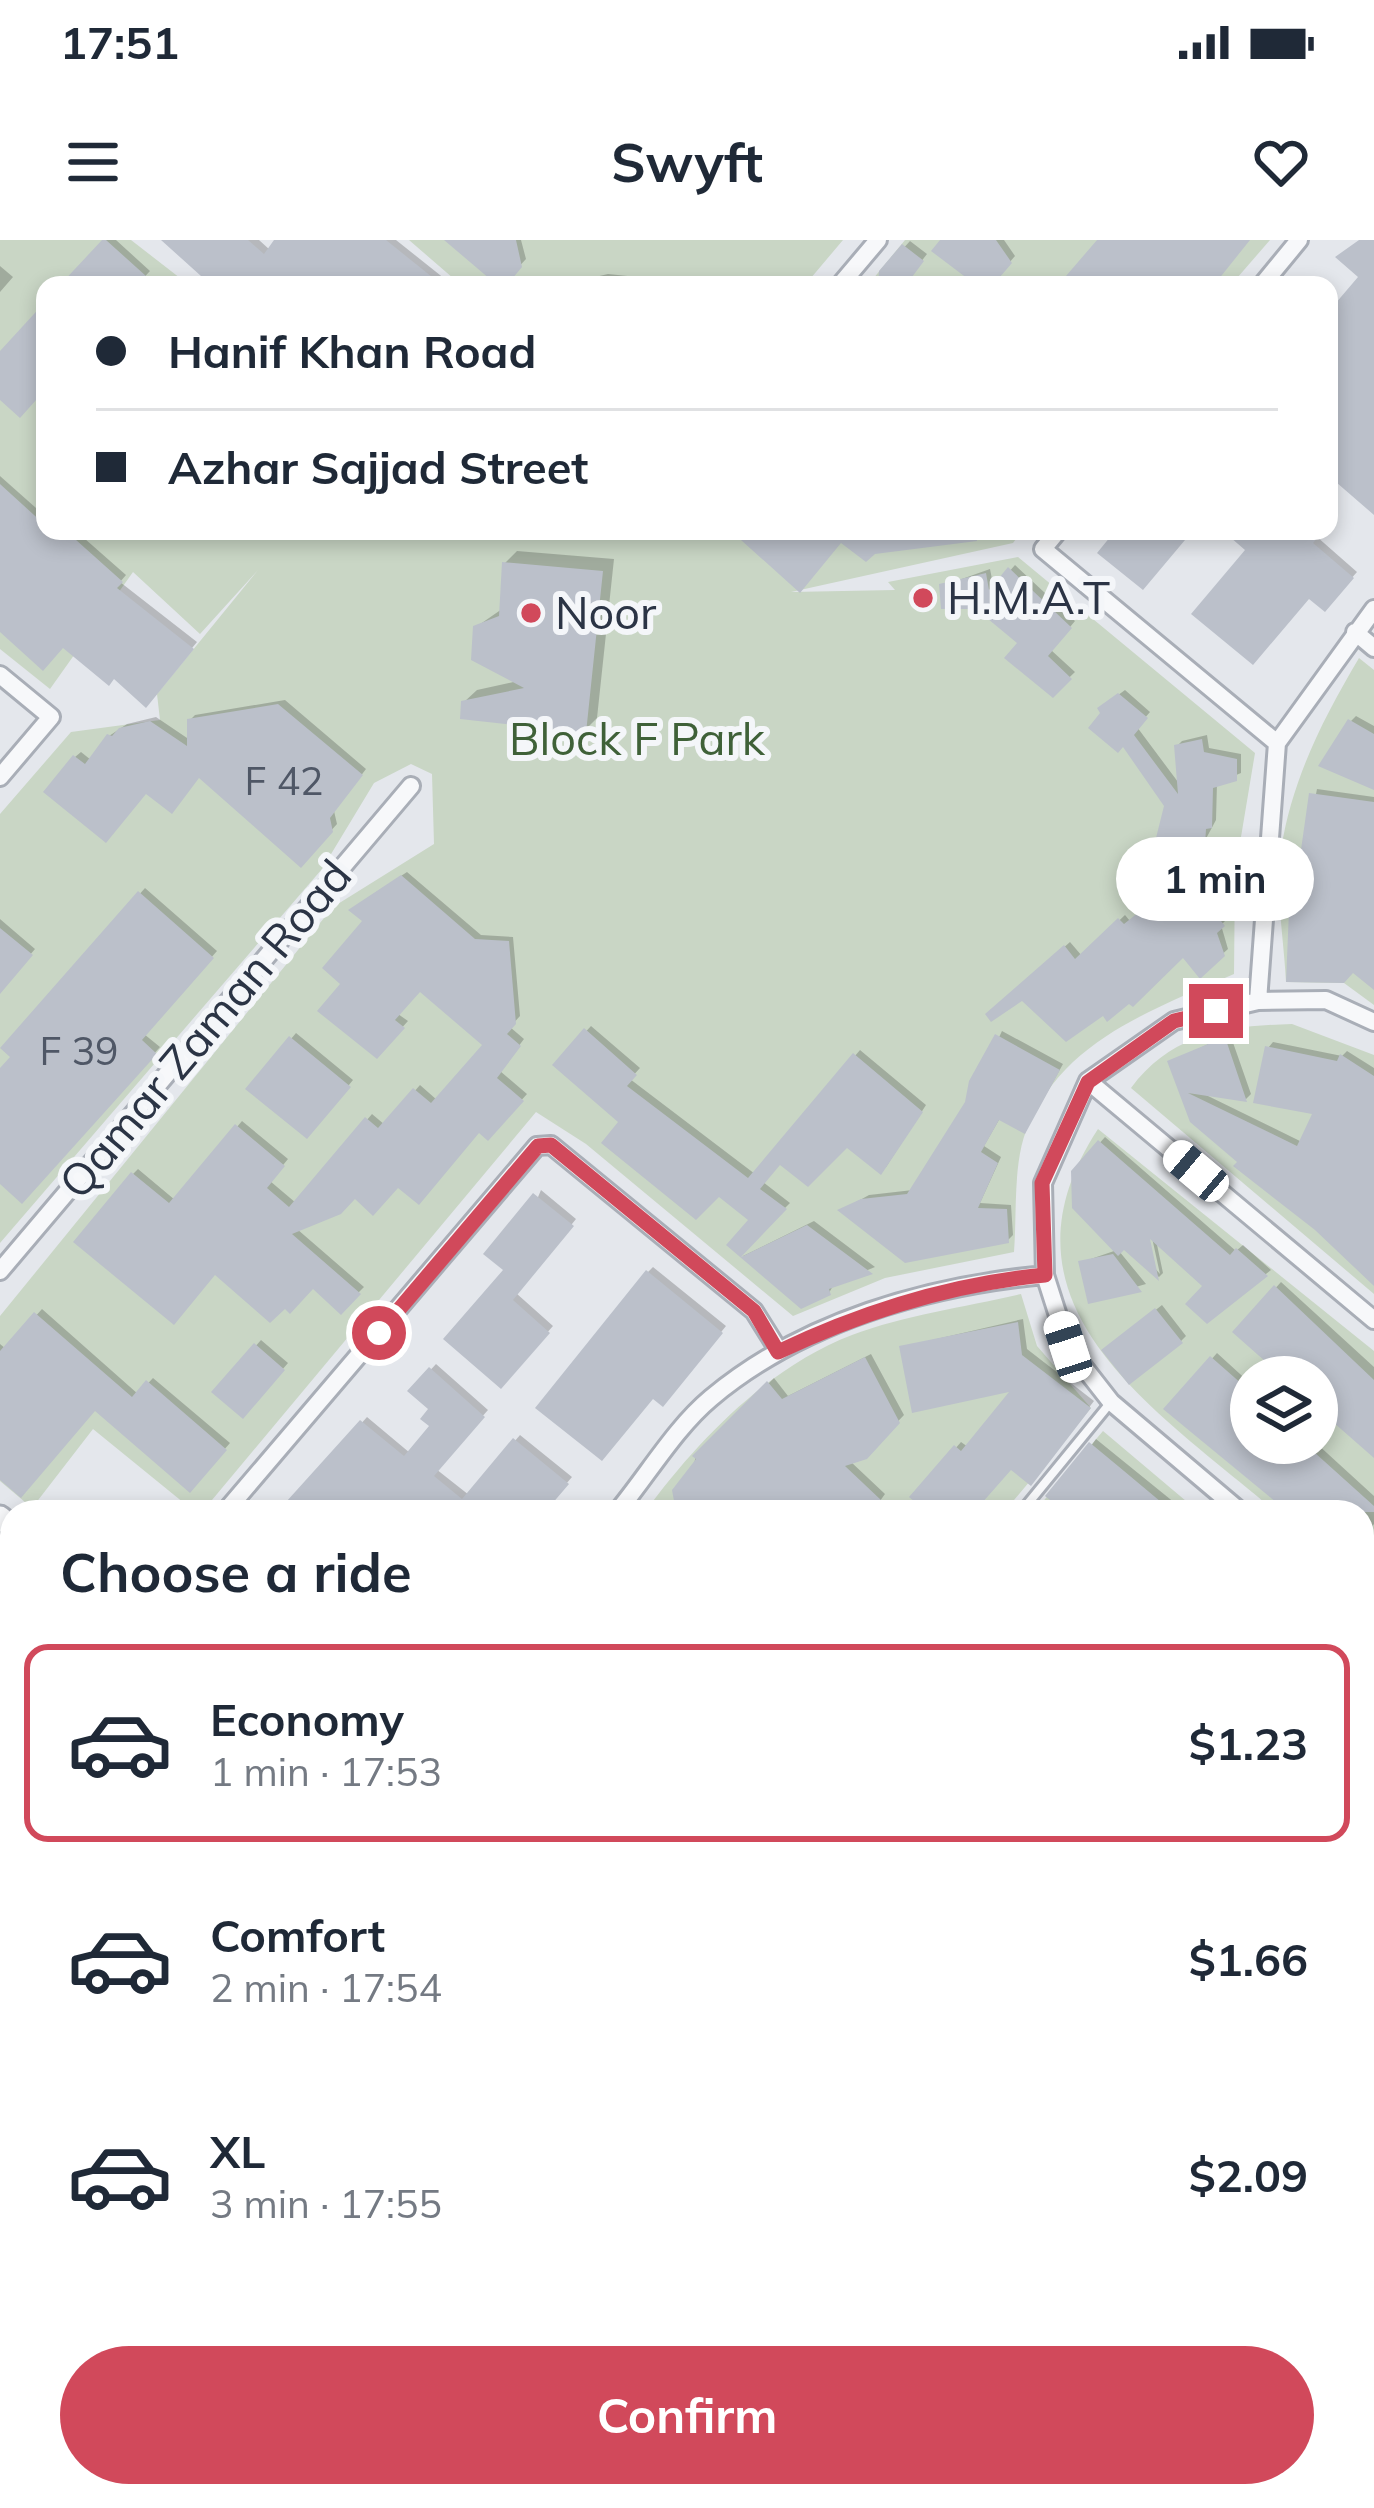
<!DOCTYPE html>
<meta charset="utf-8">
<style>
:root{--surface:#fff;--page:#f6f6f7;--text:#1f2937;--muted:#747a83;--line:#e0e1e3;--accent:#d1495b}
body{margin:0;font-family:Mulish,sans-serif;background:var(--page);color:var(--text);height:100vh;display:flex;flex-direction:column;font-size:45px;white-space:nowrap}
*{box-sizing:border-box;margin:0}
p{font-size:39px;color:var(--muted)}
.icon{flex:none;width:66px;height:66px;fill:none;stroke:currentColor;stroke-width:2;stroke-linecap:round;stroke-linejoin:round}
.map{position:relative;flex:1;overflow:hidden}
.panel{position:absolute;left:0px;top:1260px;width:1374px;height:1008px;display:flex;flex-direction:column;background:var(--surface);border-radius:36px 36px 0 0;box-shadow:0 6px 18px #0003}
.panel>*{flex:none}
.banner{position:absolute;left:36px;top:36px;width:1302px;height:264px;border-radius:24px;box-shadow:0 6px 18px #0003;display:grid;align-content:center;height:264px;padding:0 60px;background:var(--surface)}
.tools{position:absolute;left:1230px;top:1116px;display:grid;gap:24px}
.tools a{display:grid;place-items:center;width:108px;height:108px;border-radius:50%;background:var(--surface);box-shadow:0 6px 18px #0003;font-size:60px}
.end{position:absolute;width:54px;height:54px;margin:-27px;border:15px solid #d1495b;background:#fff;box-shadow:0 0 0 6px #fff}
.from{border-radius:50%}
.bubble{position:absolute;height:84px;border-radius:42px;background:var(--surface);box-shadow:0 6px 18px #0003;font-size:39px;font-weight:700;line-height:84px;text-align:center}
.car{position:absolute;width:36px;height:72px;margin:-36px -18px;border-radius:15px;box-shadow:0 0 9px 3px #0007;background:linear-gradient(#fff 24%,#345 0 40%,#fff 0 76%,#345 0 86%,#fff 0)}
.banner b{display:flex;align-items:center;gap:42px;height:114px;font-size:45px}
.banner b+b{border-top:3px solid var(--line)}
.banner i{width:30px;height:30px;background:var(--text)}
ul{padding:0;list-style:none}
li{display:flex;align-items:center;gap:36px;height:198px;margin:0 24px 18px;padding:0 36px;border:6px solid transparent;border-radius:24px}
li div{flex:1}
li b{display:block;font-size:45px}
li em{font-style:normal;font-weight:700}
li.on{border-color:var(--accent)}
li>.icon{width:108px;height:108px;stroke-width:1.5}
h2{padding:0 60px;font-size:54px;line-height:144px}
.primary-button{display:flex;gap:24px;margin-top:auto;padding:24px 60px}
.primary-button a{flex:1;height:138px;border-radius:72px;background:var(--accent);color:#fff;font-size:48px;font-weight:700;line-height:138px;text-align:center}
.status{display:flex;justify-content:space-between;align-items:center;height:84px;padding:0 60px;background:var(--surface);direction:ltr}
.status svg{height:33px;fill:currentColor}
header{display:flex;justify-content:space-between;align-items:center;height:156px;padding:0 60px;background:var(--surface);font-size:54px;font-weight:700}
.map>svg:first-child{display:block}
.green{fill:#c9d6c5;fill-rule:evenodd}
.shadow{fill:#0003;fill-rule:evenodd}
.building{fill:#bbc0ca}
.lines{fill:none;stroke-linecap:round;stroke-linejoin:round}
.service-casing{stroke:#a9aeb7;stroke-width:14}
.minor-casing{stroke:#a9aeb7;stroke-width:22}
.tertiary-casing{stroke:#a9aeb7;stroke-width:27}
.primary-casing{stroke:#a3abb8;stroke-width:33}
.service{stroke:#f7f8fa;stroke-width:8}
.minor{stroke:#f7f8fa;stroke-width:16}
.tertiary{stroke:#f7f8fa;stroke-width:21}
.primary{stroke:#fff;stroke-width:27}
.route{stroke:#d1495b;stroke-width:15}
.poi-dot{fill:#d1495b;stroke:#f4f6f9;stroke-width:4.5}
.labels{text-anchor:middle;stroke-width:12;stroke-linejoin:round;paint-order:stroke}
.number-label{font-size:39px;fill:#4f5766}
.poi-label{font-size:45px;fill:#2b3445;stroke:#f4f6f9;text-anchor:start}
.park-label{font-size:45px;fill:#3f6138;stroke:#f4f6f9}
.street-label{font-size:45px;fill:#2b3445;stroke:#f4f6f9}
</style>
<div class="status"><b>17:51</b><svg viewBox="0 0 49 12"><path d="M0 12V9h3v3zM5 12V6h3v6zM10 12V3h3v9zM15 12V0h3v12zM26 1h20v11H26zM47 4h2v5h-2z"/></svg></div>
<header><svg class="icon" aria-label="menu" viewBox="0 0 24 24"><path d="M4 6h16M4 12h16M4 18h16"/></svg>Swyft<svg class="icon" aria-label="heart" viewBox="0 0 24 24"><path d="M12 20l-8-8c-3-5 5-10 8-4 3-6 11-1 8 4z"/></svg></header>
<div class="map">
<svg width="1374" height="2268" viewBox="0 0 1374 2268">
<rect width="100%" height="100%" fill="#e4e7ec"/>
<!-- green -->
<path class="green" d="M0,0H131L189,45H45V291H1022L1013,303L791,352L895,350L888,342L1018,317L1255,513L1235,633L1234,734C1152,770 1061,801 1026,891C1013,925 1017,975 1014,1012L885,1038L793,1076L586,904L536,872L202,1272H195L93,1189L32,1268L0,1241V1076L333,667L434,604L432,534L411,524L374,543L322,629L0,1003V574L71,492L160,480L157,454L258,330L200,394L133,332L50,449L0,409Z
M409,0H843L805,45H636L601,38L565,45H461Z
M905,0H1270L1231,45H868Z
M1359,418L1374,430V765L1344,743L1286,742C1284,700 1275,651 1281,610C1292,539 1323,479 1359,418Z
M1292,784L1374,815V1054L1131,848C1172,793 1227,786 1292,784Z
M1098,889L1374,1111V1356L1362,1346V1272H1276C1157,1170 983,1065 1098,889ZM1251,1137H1317V1203H1251Z
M1021,1054L1037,1106L1091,1168L1004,1272H645C697,1201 768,1127 852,1095C905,1075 966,1067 1021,1054Z
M1103,1191L1199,1272H1034Z
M1362,1409L1374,1419V1724L1362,1739Z"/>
<!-- shadow -->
<path class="shadow" d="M106,0H116L150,31L137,45H64Z
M166,0H259L270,10L278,0H396L450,43L220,45Z
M449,0H521L526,19L502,45Z
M944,0H1004L1015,16L990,45H981Z
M910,1L927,14L903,45H881L882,32Z
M0,26L13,37L0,52Z
M608,34L637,37L647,45H561Z
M0,236L45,276V291H76L126,335L120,342L197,402L150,459L64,404L0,388Z
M1228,291H1321L1316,296L1357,332L1325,368Z
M517,311L614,319L597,478L585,490L464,462L477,450L518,441L476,387L502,369L505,323Z
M1015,325L1075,381L1051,410L1075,432L1052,454L1021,403L977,366L942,346L990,329L994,349Z
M1125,450L1150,472L1137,487L1181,546L1177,506L1182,501L1207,495L1209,508L1241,514V533L1217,543L1216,580L1194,621L1150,603L1159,598L1167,565L1106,464Z
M285,460L366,529L334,571L337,584L301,624L199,535L147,550L111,594L75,517L81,512L91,520L109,496L127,484L156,477L190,500V480L195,475Z
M1356,476L1374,486V547L1351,481Z
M1317,549L1374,557V747L1294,625L1303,620Z
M407,632L481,695L513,697L520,776L510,787L524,799L500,831L527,854L488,897L479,889L398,944L355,955L297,989L364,1047L341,1070L313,1046L290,1070L133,934L138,929L175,960L242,881L288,919L270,941L296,963L372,874L385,885L420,845L437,860L486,805L420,748L398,774L408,781L377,815L344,744L366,681L357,665Z
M1191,632L1228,678L1221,685L1228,709L1200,734L1184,714L1129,759L1103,771L1022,757L989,774L1070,702L1082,716L1125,675L1130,681Z
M145,648L217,711L144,794L160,807L22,960L0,940V833L15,816L4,807Z
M0,679L35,709L0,750Z
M591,786L640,828L630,839L755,934L860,810L926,865L886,927L847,904L780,921L763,942L790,963L740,1013L753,979L622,882L556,824Z
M1002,791L1063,824L1029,885L1000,878L984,906L1001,917L980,963L1011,965L1013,995L1007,1001L842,970L869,955L913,950L968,863Z
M296,793L353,840L312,890L249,849Z
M1230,794L1251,854L1246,859L1204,854L1302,902L1316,872L1268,808L1273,802L1342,816L1347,811L1374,828V1031L1192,880L1170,822Z
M1105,897L1236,1011L1243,1005L1271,1030L1208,1080L1206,1045L1156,1000L1163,1033L1159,1037L1124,1006L1119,1011L1146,1044L1090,1060L1082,1022L1117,1010L1074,932ZM1149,984L1160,1034L1153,1026L1144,985Z
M541,950L576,979L516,1053L553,1086L501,1145L507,1030Z
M814,981L875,1027L834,1044L829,1053L801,1065L743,1016Z
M653,1027L726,1086L668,1158L653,1155L648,1032Z
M1281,1042L1374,1127V1215L1317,1164V1137H1287L1236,1092Z
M1162,1065L1186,1096L1181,1101L1110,1106Z
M42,1069L138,1154L153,1138L230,1203L190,1249L95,1167L0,1237V1104L6,1109Z
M1023,1079L1027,1109L1094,1161L1036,1237L1011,1226L972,1272H932L913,1257L961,1202L968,1207L1017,1147L902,1107Z
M261,1100L288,1123L243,1175L215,1152Z
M1217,1113L1251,1144V1203H1316L1374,1256V1284L1362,1297V1272H1295L1168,1169Z
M871,1114L904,1175L865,1216L850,1221L885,1254L872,1272H681L696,1216L774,1138L788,1156Z
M436,1124L488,1170L436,1229L469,1255L520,1195L572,1237L542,1272H283L367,1177L410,1213L433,1185L432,1169L411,1151Z
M1096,1199L1186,1272H1044Z
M0,1320L12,1330V1422L0,1436Z
M1362,1437L1370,1443L1374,1439V1506L1362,1520Z
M12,1485V1714L0,1705V1499Z
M1369,1534L1374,1538V1639L1362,1654V1579L1370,1570L1362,1564V1542Z
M0,1731L12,1741V1811L0,1825Z
M1362,1845L1374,1855V1902L1362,1916Z
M12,1879V2110L0,2100V1891Z
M1374,1959V2019L1362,2008V1973Z
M14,2256H41L55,2268H4Z
M165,2256H621L637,2268H181Z
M674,2256H724L714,2268H688Z
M814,2256H1113L1103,2268H804Z"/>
<!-- building -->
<path class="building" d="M102,0H106L156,45H60Z
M161,0H248L264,14L274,0H386L442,45H211Z
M444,0H516L522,27L507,45H497Z
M940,0H996L1012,23L993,45H976L931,11Z
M1097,0H1250L1214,45H1077L1066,36Z
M1359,0H1374V275L1329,236V71L1358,37L1335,17Z
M902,4L924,21L906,45H878L879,31Z
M45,62V150L20,178L0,160V111Z
M0,244L45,285V291H66L123,342L117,348L194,409L146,468L114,439L109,446L63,408L43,431L0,392Z
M731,291H976L977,301L875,314L866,322L841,303L800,353Z
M1115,291H1175L1185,300L1143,350L1097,313Z
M1223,291H1323L1313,303L1354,338L1325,372L1309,359L1253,425L1191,374L1245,310Z
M502,322L603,331L586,493L460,479L461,461L524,448L471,420L473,386L499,376Z
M1008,327L1072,388L1048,416L1072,439L1053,458L1004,418L1017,403L976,369H941L939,344L986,333L989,350Z
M1118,453L1148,478L1134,495L1178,554L1174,505L1202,499L1204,512L1237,519V541L1213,548L1212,588L1206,589L1205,605L1189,630L1145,629L1147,602H1155L1164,566L1123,507L1118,513L1088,488L1100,473L1097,468Z
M278,464L363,535L330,578L333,592L301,628L199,538L172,574L146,554L106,603L43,552L73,515L85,524L107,494L112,496L119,488L150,481L187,506V479Z
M1348,479L1374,494V550L1318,526Z
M1309,553L1374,562V750L1353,733L1344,743L1286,742L1291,623L1299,624Z
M401,635L475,699L509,701L516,784L507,794L521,806L497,838L524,861L488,901L479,893L419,965L398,948L373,976L355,959L341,974L292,994L361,1054L341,1075L313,1049L290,1074L285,1069L270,1083L215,1035L174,1085L73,1002L131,932L169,963L235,884L285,926L267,948L289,967L365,877L378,888L413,848L431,863L482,805L420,752L395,780L405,788L377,819L317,771L340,744L322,728L362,681L348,670Z
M1185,635L1225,686L1217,693L1225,716L1200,739L1183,718L1133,767L1129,764L1107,782L1103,776L1066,802L1022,761L991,782L985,774L1064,705L1075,719L1118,678L1124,684Z
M138,651L214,718L142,800L157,814L22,964L0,944V828L10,817L0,808Z
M0,688L33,715L0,754Z
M584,788L637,835L627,846L748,938L853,813L923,872L881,935L847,908L808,947L780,925L760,949L787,969L741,1017L807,985L873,1034L829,1049L831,1055L801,1069L726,1005L748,980L719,957L696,980L601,903L618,882L552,825Z
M995,794L1060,830L1025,894L999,880L981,912L998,923L978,968L1007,969L1009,1003L905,1023L837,970L861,959L907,954L965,862L969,841Z
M289,796L351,847L307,899L245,849Z
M1225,797L1247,862L1188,853L1297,906L1312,874L1253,863L1265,806L1337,821L1340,814L1374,836V1046L1315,990L1233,926L1237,922L1190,882L1167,821Z
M1098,900L1230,1015L1236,1008L1268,1036L1207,1084L1185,1064L1202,1046L1150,999L1159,1041L1124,1010L1118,1016L1072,968L1071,931Z
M533,953L574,986L513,1060L550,1093L501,1149L443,1099L503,1030L483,1014Z
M1113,1014L1142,1052L1088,1064L1078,1021Z
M646,1030L723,1093L663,1167L653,1159L602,1221L535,1168Z
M1274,1045L1374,1140V1218L1317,1168V1137H1283L1232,1092Z
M1155,1068L1183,1103L1129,1145L1101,1110Z
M34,1072L132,1157L146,1140L227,1210L190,1253L95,1171L21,1258L0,1240V1111Z
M1018,1082L1022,1115L1091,1168L1031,1246L1011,1230L974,1272H927L909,1257L954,1205L961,1211L1009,1152L912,1173L899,1106Z
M254,1103L285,1130L243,1179L211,1152Z
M1210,1116L1251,1152V1203H1304L1374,1266V1272H1288L1163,1169Z
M865,1117L900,1183L867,1219L845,1226L882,1261L874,1272H676L672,1250L696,1219L692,1216L767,1141L782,1159Z
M429,1127L485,1177L434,1236L462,1259L513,1198L569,1244L545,1272H277L360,1180L404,1216L429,1186L420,1179L428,1169L407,1151Z
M1089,1202L1124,1231L1173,1272H1040L1050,1260L1045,1256Z"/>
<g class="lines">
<defs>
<path id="service" d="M1021,1272L1111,1162"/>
<path id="minor" d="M840,45L878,0
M1262,45L1299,0
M1058,291L1043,309L1277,503
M1355,392L1374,408
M0,435L51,477L0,537
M1258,761L1277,503L1374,369
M1088,841L1043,943L1045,1035L1068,1107L1111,1162L1241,1272
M1088,841L1374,1080
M1088,841L1174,781L1258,761L1326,760L1374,782
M0,1031L411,546
M225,1272L537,906L551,905L754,1071L779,1111
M617,1272C647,1236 675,1188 711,1158C803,1081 928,1046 1045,1035
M1362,1375L1374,1385
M0,1468L12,1454
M0,1849L12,1836
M0,1871L12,1881
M1362,2121L1374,2116
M0,2226L12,2212
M627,2256L642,2268"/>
<path id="tertiary" d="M0,1277L12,1287
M0,1314L12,1324
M1362,1769L1374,1755
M0,2158L12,2168
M0,2194L12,2204
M72,2256L86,2268
M116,2256L130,2268
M1125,2256L1139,2268
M1171,2256L1185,2268
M750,2268L760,2256"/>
<path id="primary" d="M1362,2241L1374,2226
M1339,2268L1349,2256"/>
</defs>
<!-- service casing -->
<use href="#service" class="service-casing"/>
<!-- minor casing -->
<use href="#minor" class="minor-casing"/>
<!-- tertiary casing -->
<use href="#tertiary" class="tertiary-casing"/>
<!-- primary casing -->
<use href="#primary" class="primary-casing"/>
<!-- service -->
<use href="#service" class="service"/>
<!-- minor -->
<use href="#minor" class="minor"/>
<!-- tertiary -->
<use href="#tertiary" class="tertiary"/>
<!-- primary -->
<use href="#primary" class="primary"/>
</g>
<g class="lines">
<!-- route -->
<path class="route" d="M379,1093L538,906L551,905L754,1071L778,1112C864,1071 950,1044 1045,1035L1042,943L1088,842L1174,781L1216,771"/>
</g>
<!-- markers -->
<g class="poi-dot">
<circle cx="923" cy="358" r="12"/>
<circle cx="531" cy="373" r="12"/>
</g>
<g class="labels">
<!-- number labels -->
<g class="number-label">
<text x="284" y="555">F 42</text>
<text x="79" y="825">F 39</text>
</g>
<!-- poi labels -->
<g class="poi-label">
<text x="947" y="374">H.M.A.T</text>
<text x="555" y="389">Noor</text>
</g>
<!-- park labels -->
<g class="park-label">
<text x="637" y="515">Block F Park</text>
</g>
<!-- street labels -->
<g class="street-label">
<text transform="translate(205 789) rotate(-50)" y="16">Qamar Zaman Road</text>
</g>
</g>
</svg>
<div class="tools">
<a><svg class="icon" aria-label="layers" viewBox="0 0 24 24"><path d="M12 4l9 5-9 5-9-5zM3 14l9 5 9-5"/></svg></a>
</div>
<i class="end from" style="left:379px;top:1093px"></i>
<i class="end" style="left:1216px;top:771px"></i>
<div class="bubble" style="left:1116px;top:597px;width:198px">1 min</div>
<i class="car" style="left:1196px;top:931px;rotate:310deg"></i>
<i class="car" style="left:1068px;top:1107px;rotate:342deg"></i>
<div class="banner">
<b><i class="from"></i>Hanif Khan Road</b>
<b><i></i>Azhar Sajjad Street</b>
</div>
<section class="panel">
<h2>Choose a ride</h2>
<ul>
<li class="on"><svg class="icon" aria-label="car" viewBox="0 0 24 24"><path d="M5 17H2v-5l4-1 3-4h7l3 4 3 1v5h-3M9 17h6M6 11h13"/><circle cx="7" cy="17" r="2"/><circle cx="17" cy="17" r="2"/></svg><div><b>Economy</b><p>1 min · 17:53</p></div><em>$1.23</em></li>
<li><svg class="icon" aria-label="car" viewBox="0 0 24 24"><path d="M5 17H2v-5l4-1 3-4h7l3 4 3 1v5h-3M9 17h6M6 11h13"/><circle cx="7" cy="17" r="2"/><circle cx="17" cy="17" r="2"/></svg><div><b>Comfort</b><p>2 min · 17:54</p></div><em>$1.66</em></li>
<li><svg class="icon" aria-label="car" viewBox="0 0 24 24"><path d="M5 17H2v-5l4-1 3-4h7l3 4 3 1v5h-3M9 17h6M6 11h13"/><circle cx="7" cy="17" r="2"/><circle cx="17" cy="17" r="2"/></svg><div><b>XL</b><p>3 min · 17:55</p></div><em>$2.09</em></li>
</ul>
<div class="primary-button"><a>Confirm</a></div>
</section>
</div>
